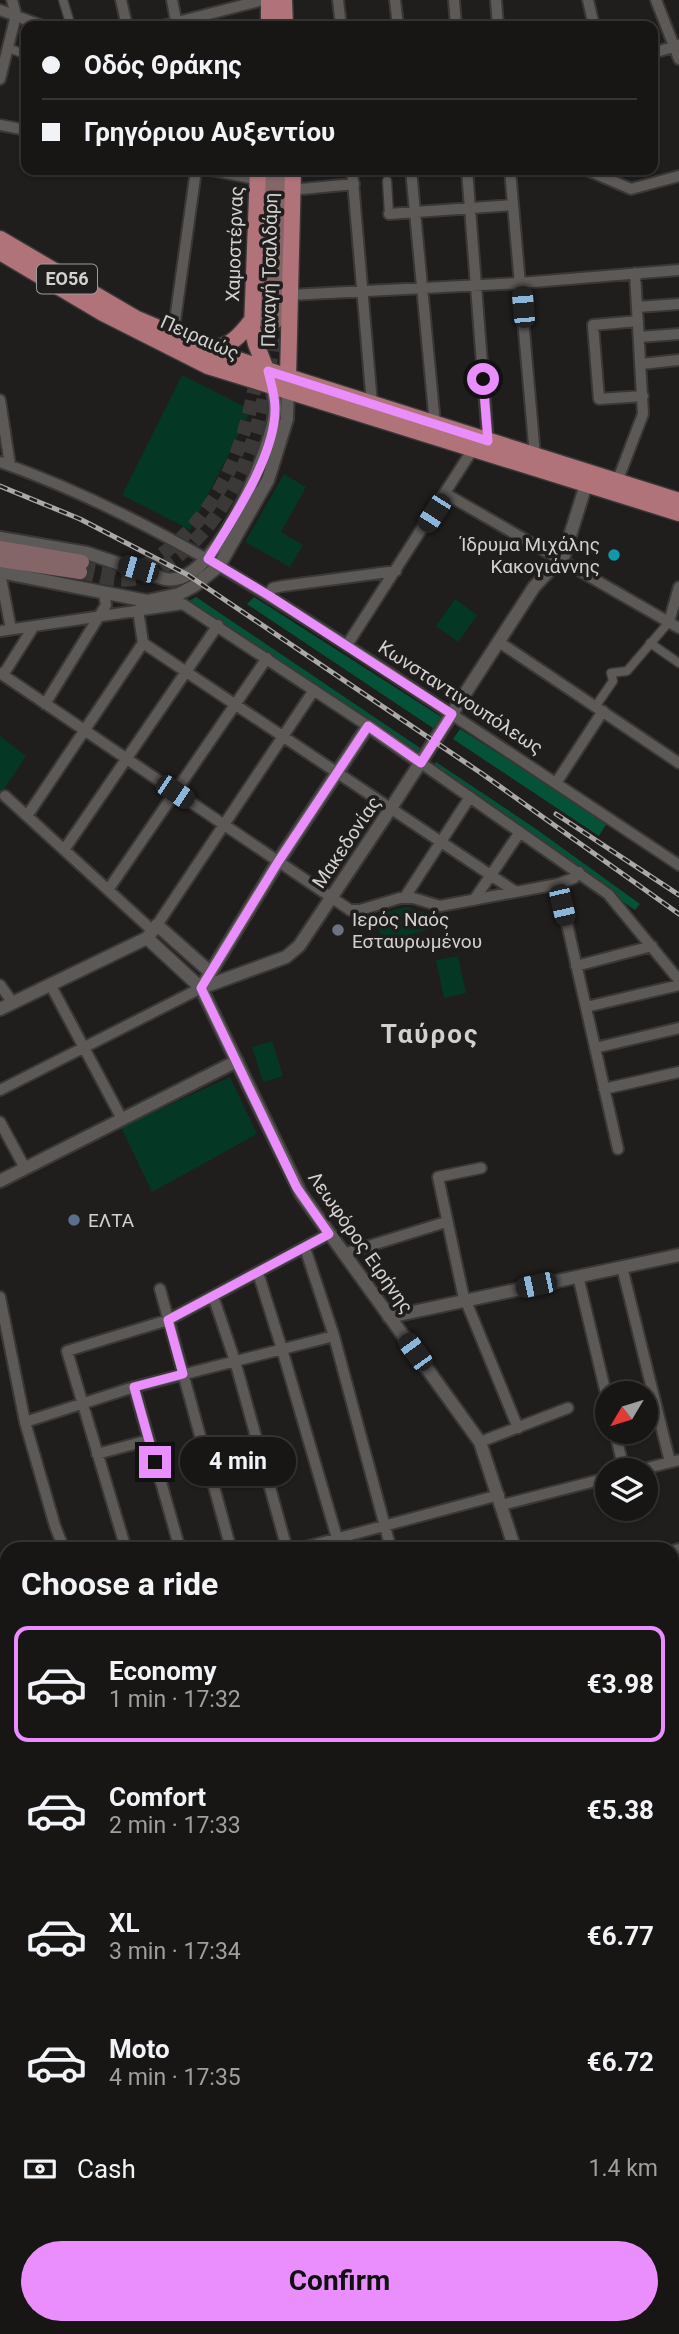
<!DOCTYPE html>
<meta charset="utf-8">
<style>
:root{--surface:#181615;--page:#211f1e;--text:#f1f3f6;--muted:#9f9fa0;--line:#363534;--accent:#ea8dfd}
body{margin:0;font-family:Roboto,sans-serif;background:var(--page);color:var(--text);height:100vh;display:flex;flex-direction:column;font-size:26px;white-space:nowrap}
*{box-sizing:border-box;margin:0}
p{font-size:23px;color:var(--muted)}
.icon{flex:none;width:38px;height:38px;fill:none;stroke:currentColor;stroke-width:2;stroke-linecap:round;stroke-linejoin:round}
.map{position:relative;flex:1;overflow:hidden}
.drawer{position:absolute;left:0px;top:1542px;width:679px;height:793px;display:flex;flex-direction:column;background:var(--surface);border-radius:21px 21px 0 0;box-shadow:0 2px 5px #0004,0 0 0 2px var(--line)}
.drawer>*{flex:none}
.guide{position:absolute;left:21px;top:21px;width:637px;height:154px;border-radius:14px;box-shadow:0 2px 5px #0004,0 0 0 2px var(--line);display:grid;align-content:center;height:154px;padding:0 21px;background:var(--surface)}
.needle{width:46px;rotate:232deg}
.buttons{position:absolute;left:595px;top:1381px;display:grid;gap:14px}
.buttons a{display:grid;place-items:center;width:63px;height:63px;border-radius:50%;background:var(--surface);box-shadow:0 2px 5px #0004,0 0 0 2px var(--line);font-size:35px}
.end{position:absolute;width:32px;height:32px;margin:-16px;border:9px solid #ea8dfd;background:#111;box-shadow:0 0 0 4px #111}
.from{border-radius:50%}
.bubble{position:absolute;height:49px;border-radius:24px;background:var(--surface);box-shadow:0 2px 5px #0004,0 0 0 2px var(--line);font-size:23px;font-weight:700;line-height:49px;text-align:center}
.car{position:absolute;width:21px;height:42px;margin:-21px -10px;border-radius:9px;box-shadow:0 0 5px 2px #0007;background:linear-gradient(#222 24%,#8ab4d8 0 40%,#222 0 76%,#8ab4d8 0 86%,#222 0)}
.guide b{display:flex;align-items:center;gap:24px;height:66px;font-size:26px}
.guide b+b{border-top:2px solid var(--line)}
.guide i{width:18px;height:18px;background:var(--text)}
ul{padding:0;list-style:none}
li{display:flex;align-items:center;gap:21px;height:116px;margin:0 14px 10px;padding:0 7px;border:4px solid transparent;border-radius:14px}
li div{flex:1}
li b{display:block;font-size:26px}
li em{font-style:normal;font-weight:700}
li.selected{border-color:var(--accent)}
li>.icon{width:63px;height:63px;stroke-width:1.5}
h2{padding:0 21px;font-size:32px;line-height:84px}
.pay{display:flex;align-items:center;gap:18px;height:77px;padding:0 21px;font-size:26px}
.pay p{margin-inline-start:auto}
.button{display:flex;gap:14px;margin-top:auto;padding:14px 21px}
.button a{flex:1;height:80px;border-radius:42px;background:var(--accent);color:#111;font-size:28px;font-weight:700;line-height:80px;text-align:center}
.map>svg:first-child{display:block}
.green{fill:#053725}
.forest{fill:#045339}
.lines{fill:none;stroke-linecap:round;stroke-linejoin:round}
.stream{stroke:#000b32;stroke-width:2.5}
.secondary-tunnel{stroke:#3b3937;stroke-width:14;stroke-dasharray:14 7;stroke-linecap:butt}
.pedestrian-casing{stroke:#3a3837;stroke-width:11}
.minor-casing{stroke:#3a3837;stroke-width:14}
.tertiary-casing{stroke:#3a3837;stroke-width:16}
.secondary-casing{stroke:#3a3837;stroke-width:18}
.primary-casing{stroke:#3a3837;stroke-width:19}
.pedestrian{stroke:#5c5957;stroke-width:8}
.minor{stroke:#5c5957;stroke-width:10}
.tertiary{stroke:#5c5957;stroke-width:12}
.secondary{stroke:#856668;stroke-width:14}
.primary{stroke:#af7379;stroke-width:16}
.rail-casing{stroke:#aba9a7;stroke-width:5}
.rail{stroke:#201e1c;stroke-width:2.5;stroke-dasharray:8;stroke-linecap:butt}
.route{stroke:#ea8dfd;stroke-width:9}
.culture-dot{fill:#0f9aa8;stroke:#201e1c;stroke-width:2.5}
.worship-dot{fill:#6b7280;stroke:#201e1c;stroke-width:2.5}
.service-dot{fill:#5c6f8a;stroke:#201e1c;stroke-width:2.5}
.labels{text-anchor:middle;stroke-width:7;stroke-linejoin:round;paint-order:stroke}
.shield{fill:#201e1c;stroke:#9d9b9a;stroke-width:2}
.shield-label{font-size:18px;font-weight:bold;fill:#d3d1d0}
.street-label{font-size:19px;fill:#d3d1d0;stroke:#201e1c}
.poi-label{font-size:19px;fill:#d3d1d0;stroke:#201e1c;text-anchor:start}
.district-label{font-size:26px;font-weight:bold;letter-spacing:2px;fill:#d3d1d0;stroke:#201e1c}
</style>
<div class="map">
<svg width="679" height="2334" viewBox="0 0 679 2334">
<rect width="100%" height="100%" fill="#201e1c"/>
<!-- green -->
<path class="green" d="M182,375L251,410L190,530L122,495Z
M284,474L306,487L281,532L303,545L290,567L245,542Z
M455,599L477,615L458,642L436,626Z
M0,736L26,756L0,795Z
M406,907L430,914L449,916L452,922L383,943L375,915Z
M458,956L466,993L444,998L436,960Z
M272,1041L283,1076L263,1082L252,1047Z
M230,1077L257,1134L152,1192L121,1127Z"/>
<!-- forest -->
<path class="forest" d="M196,597L426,752L420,761L189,603V601Z
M254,597L446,720L439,732L247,604Z
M460,729L607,823L599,836L453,739Z
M436,762L536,829L640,904L635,910L431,769Z"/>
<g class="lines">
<!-- stream -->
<path class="stream" d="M0,1750L6,1751
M672,1860L679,1857"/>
<!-- secondary-tunnel -->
<path class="secondary-tunnel" d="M82,562C99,564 119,571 135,568C151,564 164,553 176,543C240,487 256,401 264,320
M80,572C98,576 120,583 138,578C155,574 171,562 184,551C252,490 265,406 276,321"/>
<defs>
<path id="pedestrian" d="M63,0L71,26
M8,48L22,53L26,62
M387,181L389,214
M650,643L679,663
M595,707L613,681L611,673L627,671L669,622"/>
<path id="minor" d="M121,0L127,26
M172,0L177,26
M338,0L341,26
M395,0L398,26
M454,0L456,26
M496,0L498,26
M588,0L594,26
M656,0L679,59
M0,10L43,26
M162,26L263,0
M653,53L679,45
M0,79L16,15L12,0
M0,125L26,130
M211,170L256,179
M352,170L372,404
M411,170L435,424
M467,170L488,441
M510,170L535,456
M587,170L631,189L679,176
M291,190L354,184
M389,214L513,205
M290,295L520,283L679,270
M637,307L679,304
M638,321L593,325L599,399L643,396
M173,335L196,170
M639,337L679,334
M641,364L679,360
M0,400L10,465
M0,462C141,512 267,593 391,674C487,738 583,801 679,865
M617,482L643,414L635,273
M446,494L679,628
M0,573L11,629
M268,595L273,588L283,586L396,571
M138,610L143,643L516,892
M669,622L679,587
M0,631L183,604L368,726
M499,642L679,763
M347,645L473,449
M0,673L350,910H360L400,898H413L440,906L558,884L574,878L579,872
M3,675L34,626
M45,704L106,605L104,594
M421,763L608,894L679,980
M556,783L603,711
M5,796L153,931
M27,816L143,643
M64,850L218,625
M558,884L618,1149
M108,890L267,658
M405,897L470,797
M474,900L520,832
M157,925L314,690
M576,966L652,946
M50,984L122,1119
M0,985L13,1003
M586,1007L679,985
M595,1048L679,1028
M604,1089L679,1072
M0,1090L201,988
M0,1122L25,1168
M481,1168L438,1177L463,1294L518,1428
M305,1248L334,1336L391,1549
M343,1254L446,1222
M622,1267L670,1462
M258,1273L282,1349L337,1538
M578,1276L607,1398
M160,1289L231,1549
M213,1296L235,1361L287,1549
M0,1297L25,1422L55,1526L64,1549
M134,1387L180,1549
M25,1422L134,1387L334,1336
M615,1432L624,1470
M480,1442L568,1408
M97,1454L149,1440
M639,1470L679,1460
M502,1505L607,1478
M126,1549L67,1351L168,1320L329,1234
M298,1549L499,1495
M672,1551L679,1549
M0,1584L7,1582
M672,1849L679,1847
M0,2233L7,2245
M44,2328L45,2334
M576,2328L578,2334"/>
<path id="tertiary" d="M0,538L87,553L165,579C213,589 267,458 274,419C276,409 275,398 272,387
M0,572L147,601L179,594L194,586L219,566L268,480L287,419L288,384
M147,938L201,988L301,1194L480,1442L515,1549
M201,988L286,957L299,946L391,808L534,587L564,555L588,478
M201,988L278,862L368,726L421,763
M0,1009L147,938L157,925L210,972
M0,1181L237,1061
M389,1317L679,1255
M672,1876L679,1879
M672,2318L679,2321
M465,2334L510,2328"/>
<path id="secondary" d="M264,320C269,270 263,220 268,170
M276,321L277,203L280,170
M0,548L82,562
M0,560L80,572"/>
<path id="primary" d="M269,0V26
M284,0L285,26
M258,170L252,328L256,344L269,377
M0,239L135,318L218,353L288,377L679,501
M0,252L103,313L208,366L679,513
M210,349C230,347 240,336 252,320
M288,377L293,170
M0,1684L7,1695
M0,1718L7,1729
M403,2328L408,2334
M425,2328L430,2334"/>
</defs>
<!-- pedestrian casing -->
<use href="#pedestrian" class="pedestrian-casing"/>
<!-- minor casing -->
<use href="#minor" class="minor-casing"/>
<!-- tertiary casing -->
<use href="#tertiary" class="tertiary-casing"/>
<!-- secondary casing -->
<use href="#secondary" class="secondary-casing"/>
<!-- primary casing -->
<use href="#primary" class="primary-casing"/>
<!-- pedestrian -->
<use href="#pedestrian" class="pedestrian"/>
<!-- minor -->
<use href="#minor" class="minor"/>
<!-- tertiary -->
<use href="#tertiary" class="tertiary"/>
<!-- secondary -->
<use href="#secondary" class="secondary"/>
<!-- primary -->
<use href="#primary" class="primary"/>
<defs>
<path id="rail" d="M0,486L80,519L188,575L481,773L679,914
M556,814L679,895"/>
</defs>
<!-- rail casing -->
<use href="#rail" class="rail-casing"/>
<!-- rail -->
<use href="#rail" class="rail"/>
</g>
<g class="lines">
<!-- route -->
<path class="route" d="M155,1462L134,1387L183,1374L168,1320L329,1234L297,1188L201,988L278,862L368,726L421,763L452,714L268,595L208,559C232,520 276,455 275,408C275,395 271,383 268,371L488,441L483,379"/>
</g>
<!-- markers -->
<circle class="culture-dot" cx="614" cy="555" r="7"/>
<circle class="worship-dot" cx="338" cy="930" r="7"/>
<circle class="service-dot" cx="74" cy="1220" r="7"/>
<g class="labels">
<!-- shield labels -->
<rect class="shield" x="37" y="264.5" width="60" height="29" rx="5"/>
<g class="shield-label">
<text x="67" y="285">ΕΟ56</text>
</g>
<!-- street labels -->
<g class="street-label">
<text transform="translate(234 244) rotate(-88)" y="7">Χαμοστέρνας</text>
<text transform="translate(269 270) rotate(-89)" y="7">Παναγή Τσαλδάρη</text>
<text transform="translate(200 337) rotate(24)" y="7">Πειραιώς</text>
<text transform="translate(461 697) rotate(33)" y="7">Κωνσταντινουπόλεως</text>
<text transform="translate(346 842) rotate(-56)" y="7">Μακεδονίας</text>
<text transform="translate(361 1242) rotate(55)" y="7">Λεωφόρος Ειρήνης</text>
</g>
<!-- poi labels -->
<g class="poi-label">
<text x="600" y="551" text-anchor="end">Ίδρυμα Μιχάλης<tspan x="600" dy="22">Κακογιάννης</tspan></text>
<text x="352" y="926">Ιερός Ναός<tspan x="352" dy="22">Εσταυρωμένου</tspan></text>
<text x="88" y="1227">ΕΛΤΑ</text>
</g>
<!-- district labels -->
<g class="district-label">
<text x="430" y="1043">Ταύρος</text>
</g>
</g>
</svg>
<div class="buttons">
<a><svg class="needle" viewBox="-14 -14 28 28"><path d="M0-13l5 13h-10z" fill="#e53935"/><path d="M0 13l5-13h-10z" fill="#9f9fa0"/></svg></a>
<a><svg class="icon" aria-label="layers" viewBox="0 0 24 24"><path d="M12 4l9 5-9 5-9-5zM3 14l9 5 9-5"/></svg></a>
</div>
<i class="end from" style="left:483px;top:379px"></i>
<i class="end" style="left:155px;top:1462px"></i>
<div class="bubble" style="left:180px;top:1437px;width:116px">4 min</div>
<i class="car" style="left:523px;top:307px;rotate:355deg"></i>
<i class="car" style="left:434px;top:513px;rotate:213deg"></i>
<i class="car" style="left:138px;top:569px;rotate:286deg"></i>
<i class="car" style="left:175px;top:792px;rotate:124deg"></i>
<i class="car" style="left:562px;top:905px;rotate:167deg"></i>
<i class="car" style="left:536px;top:1285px;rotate:258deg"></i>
<i class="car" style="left:415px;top:1352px;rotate:324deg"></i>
<div class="guide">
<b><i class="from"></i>Οδός Θράκης</b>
<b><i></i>Γρηγόριου Αυξεντίου</b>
</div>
<section class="drawer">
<h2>Choose a ride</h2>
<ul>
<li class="selected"><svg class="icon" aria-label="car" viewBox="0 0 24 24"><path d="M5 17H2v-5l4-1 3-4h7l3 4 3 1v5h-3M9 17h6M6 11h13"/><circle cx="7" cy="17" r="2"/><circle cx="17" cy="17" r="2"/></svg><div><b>Economy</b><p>1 min · 17:32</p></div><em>€3.98</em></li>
<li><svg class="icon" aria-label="car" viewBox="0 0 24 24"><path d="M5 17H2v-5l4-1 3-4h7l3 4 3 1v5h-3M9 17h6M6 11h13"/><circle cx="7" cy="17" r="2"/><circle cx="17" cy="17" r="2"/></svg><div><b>Comfort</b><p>2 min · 17:33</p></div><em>€5.38</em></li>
<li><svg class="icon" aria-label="car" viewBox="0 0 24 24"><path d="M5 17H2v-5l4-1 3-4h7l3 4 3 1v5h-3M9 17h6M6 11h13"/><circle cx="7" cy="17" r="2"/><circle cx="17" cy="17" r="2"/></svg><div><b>XL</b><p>3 min · 17:34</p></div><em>€6.77</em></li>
<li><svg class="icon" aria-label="car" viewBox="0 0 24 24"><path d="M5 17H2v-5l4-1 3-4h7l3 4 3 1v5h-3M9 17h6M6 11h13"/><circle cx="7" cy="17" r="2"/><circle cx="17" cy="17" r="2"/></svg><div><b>Moto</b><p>4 min · 17:35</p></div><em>€6.72</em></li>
</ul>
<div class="pay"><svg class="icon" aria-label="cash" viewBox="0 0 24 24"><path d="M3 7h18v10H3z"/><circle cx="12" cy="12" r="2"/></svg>Cash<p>1.4 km</p></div>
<div class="button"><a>Confirm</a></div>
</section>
</div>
